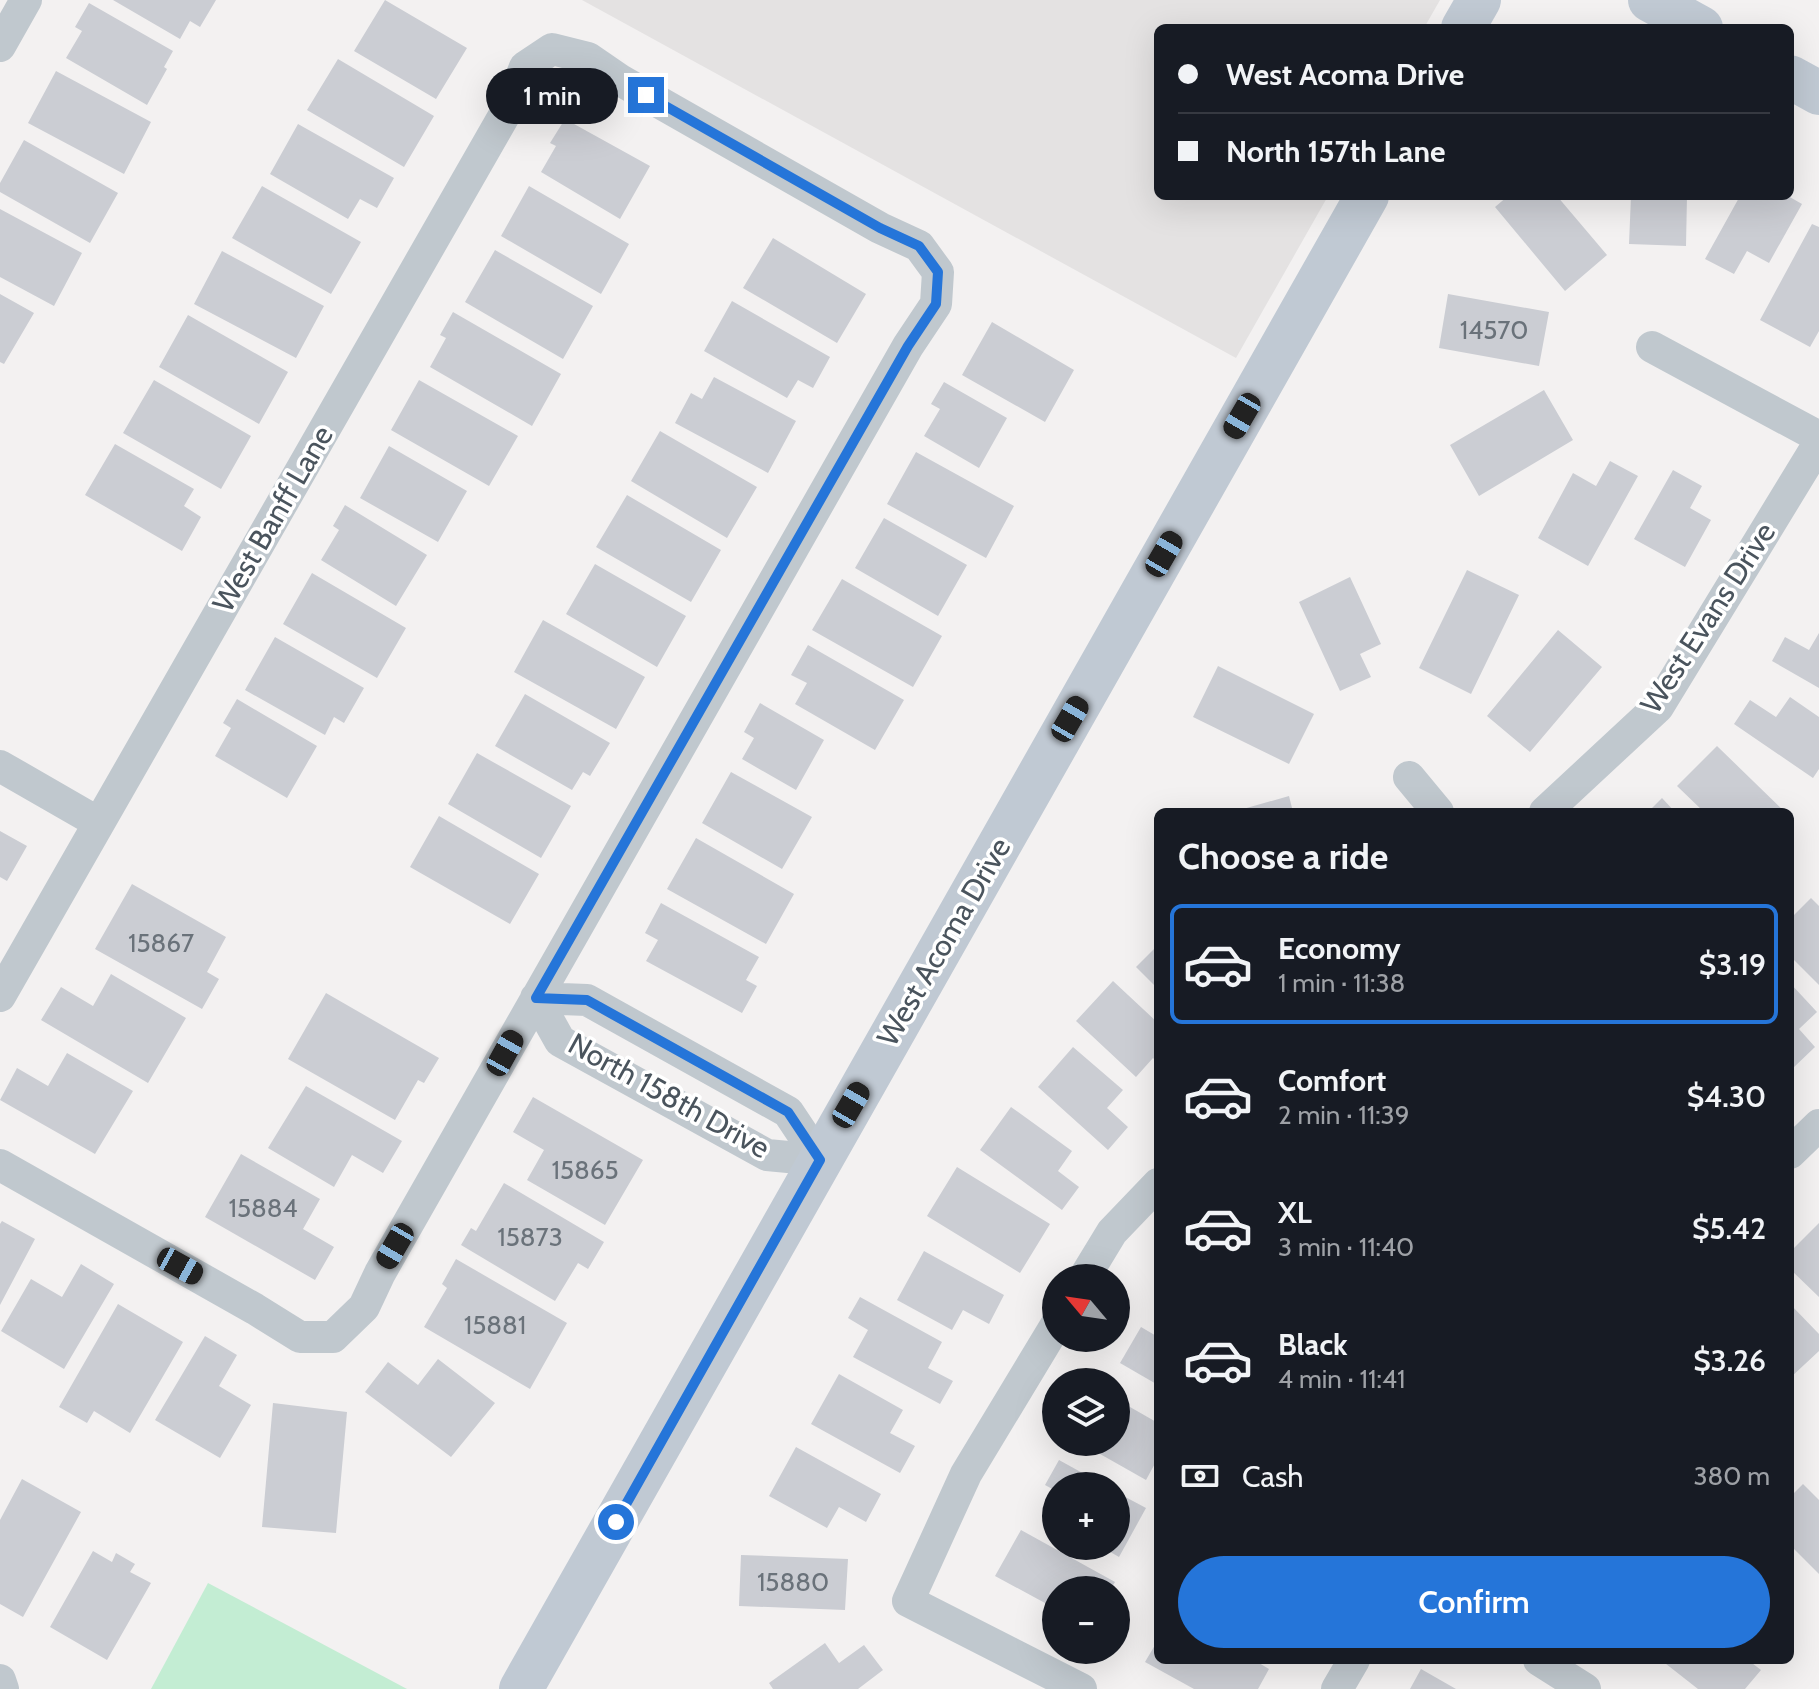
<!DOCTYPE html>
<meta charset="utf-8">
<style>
:root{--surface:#171b24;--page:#20242c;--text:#f1f3f6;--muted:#9ea1a6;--line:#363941;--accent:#2575d9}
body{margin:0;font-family:Cabin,sans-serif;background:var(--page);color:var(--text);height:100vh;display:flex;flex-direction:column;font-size:30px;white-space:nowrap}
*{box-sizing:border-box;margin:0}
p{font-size:26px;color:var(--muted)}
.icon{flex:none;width:44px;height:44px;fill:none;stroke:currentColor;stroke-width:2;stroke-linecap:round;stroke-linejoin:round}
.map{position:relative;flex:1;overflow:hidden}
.sheet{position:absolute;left:1154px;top:808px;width:640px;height:856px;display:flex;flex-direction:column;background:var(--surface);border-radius:12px;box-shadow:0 8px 32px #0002}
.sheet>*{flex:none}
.guide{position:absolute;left:1154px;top:24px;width:640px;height:176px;border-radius:12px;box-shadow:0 8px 32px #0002;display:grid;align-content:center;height:176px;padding:0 24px;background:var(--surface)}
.needle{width:52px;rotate:299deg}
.tools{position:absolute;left:1042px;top:1264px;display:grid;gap:16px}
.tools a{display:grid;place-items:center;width:88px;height:88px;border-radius:50%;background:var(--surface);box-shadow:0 8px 32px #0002;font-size:40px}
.end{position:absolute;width:36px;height:36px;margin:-18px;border:10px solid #2575d9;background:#fff;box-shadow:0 0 0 4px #fff}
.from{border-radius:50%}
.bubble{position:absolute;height:56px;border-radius:28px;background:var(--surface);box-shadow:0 8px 32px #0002;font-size:26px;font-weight:600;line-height:56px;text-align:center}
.car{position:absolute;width:24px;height:48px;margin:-24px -12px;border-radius:10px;box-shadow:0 0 6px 2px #0007;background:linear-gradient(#222 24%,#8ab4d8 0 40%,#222 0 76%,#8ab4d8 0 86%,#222 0)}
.guide b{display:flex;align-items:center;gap:28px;height:76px;font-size:30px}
.guide b+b{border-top:2px solid var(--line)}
.guide i{width:20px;height:20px;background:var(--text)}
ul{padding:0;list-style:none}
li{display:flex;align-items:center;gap:24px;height:120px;margin:0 16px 12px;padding:0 8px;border:4px solid transparent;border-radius:12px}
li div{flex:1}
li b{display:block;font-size:30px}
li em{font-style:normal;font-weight:600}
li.active{border-color:var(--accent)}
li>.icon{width:72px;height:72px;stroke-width:1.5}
h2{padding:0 24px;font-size:36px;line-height:96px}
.pay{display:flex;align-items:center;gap:20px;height:88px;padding:0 24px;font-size:30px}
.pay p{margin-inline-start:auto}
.primary-button{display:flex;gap:16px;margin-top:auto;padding:16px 24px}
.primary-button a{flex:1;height:92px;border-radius:48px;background:var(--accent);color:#fff;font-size:32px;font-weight:600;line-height:92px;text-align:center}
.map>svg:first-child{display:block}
.education{fill:#e4e2e2}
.green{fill:#c3edd3}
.building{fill:#cbcdd3}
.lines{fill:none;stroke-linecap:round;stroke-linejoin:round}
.street{stroke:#c0c8ce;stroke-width:32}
.secondary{stroke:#c0c9d3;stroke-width:44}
.route{stroke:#2575d9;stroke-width:10}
.labels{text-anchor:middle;stroke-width:7;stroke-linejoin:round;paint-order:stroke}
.number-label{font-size:26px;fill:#6a727a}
.street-label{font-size:30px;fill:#4a545d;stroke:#fff}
</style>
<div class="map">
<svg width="1819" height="1689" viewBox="0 0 1819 1689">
<rect width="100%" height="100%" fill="#f3f1f1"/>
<!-- education -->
<path class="education" d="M582,0H1440L1424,28H1158V196H1328L1236,358Z"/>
<!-- green -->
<path class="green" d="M208,1583L407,1689H151Z"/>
<!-- building -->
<path class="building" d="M113,0H216L200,27L190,21L180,39Z
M385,0L467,48L436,99L354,51Z
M89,3L173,51L164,67L167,69L147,105L66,58L82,31L75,27Z
M338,59L434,116L404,167L307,110Z
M56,71L151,122L124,174L28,123Z
M565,119L650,166L620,219L541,172L556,146L550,143Z
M298,124L394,178L377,208L360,199L348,219L270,174Z
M24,140L118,193L90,243L0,192V183Z
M262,186L361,242L331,294L232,238Z
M529,186L629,244L601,294L501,236Z
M1508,196H1557L1607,255L1565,291L1495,207Z
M1631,196H1687L1686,246L1629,244Z
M1740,196H1788L1802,204L1769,263L1747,251L1734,274L1705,259Z
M0,209L82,253L54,306L0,277Z
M1812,224L1819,227V331L1810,347L1760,320Z
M773,238L866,294L837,343L743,288Z
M495,250L593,306L563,359L465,302Z
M222,251L324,306L296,358L194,304Z
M0,294L34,313L4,364L0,362Z
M1448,294L1549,312L1539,366L1439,348Z
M732,301L830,357L813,388L798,380L787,398L704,351Z
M453,312L561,374L532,426L430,367L446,338L440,335Z
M188,315L288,372L259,424L159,367Z
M992,322L1074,370L1045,422L962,375Z
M714,377L796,421L768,473L675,423L691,393L702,399Z
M154,380L251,436L221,489L123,433Z
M419,380L518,436L489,486L391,430Z
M944,382L1007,418L979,468L924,436L940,409L931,404Z
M1544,390L1573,440L1479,496L1450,445Z
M660,431L757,487L727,538L631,481Z
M115,444L194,489L184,506L201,517L182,551L85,495Z
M389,446L467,491L438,542L360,498Z
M916,452L1014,506L986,558L887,504Z
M1610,461L1638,476L1588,566L1538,538L1573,473L1596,486Z
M1673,470L1702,486L1690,508L1711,520L1685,567L1634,539Z
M627,495L721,550L691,602L596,547Z
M345,505L427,555L396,606L321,560L339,530L333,526Z
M884,518L967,565L938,616L855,568Z
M595,564L686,616L657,667L566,614Z
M1467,570L1519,595L1471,694L1419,668Z
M312,573L406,628L377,678L283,624Z
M1350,577L1381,644L1360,654L1371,677L1340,691L1299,602Z
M842,579L942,636L913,687L812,630Z
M543,620L645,677L616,729L514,672Z
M1558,630L1602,667L1530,752L1487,716Z
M1819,633V688L1772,661L1785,637L1809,650Z
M275,637L364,688L344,723L334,717L325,735L245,690Z
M808,645L904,700L875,750L795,704L807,683L791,675Z
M1218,666L1314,714L1289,764L1193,717Z
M525,694L610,743L590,776L583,772L572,790L495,746Z
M1790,697L1819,717V769L1813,778L1734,724L1750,700L1776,717Z
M237,699L317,746L287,798L215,756L231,728L223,723Z
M760,703L824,740L796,790L742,759L754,738L744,732Z
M1717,746L1785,812H1704L1677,786Z
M477,753L571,806L541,858L448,804Z
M731,772L812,817L782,869L702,823Z
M1289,796L1293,812H1236V811Z
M1662,798L1675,812H1648Z
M439,816L539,874L510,924L410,867Z
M0,831L27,846L7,881L0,877Z
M696,838L794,894L766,944L667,889Z
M132,884L226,937L207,972L219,979L202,1009L95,949Z
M1811,898L1819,906V985L1790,956V919Z
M661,903L759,957L746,980L757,986L742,1013L646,961L658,940L645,933Z
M1158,945V989L1136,967Z
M111,974L186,1018L148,1083L41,1020L61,987L93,1006Z
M1113,981L1158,1023V1063L1153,1058L1136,1077L1076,1021Z
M1790,983L1817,1012L1799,1029L1815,1047L1792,1069L1790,1066Z
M326,993L439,1058L424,1083L418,1080L395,1120L288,1059Z
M1073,1047L1123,1090L1107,1108L1128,1127L1108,1150L1038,1087Z
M67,1053L133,1091L95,1154L0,1100L17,1068L48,1086Z
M306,1086L402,1141L383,1173L352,1155L334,1187L268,1148Z
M533,1097L643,1160L605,1225L527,1180L544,1150L513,1132Z
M1011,1107L1072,1151L1058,1171L1079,1187L1062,1210L980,1150Z
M241,1154L320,1199L303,1229L334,1247L315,1280L205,1217Z
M957,1167L1050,1224L1020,1273L927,1216Z
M504,1183L604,1242L588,1269L578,1263L555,1301L461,1245L471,1228L476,1231Z
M2,1221L35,1239L0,1305V1224Z
M1819,1223V1297L1790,1269V1252Z
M924,1251L1004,1295L989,1324L963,1310L952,1330L897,1300Z
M456,1259L567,1323L530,1389L424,1327L447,1288L442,1284Z
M81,1264L114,1284L64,1369L1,1331L31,1279L62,1297Z
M860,1297L942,1342L928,1368L953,1381L940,1404L853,1357L868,1330L848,1318Z
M118,1304L183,1342L130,1433L94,1411L87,1423L59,1407Z
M1790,1304L1819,1334V1351L1790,1378Z
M1141,1327L1158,1337V1385L1120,1363Z
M205,1336L237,1355L219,1386L251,1405L220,1458L155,1420Z
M438,1359L495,1403L451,1457L365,1392L388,1362L418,1385Z
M839,1374L903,1410L890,1433L915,1446L900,1473L811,1424Z
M1116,1399L1158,1423V1458L1146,1480L1093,1450L1098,1442H1116Z
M273,1403L347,1412L336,1533L262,1527Z
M796,1447L881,1494L866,1522L839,1507L827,1528L769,1496Z
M1059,1460L1106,1486H1056V1491L1045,1485Z
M22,1479L81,1512L23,1617L0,1604V1520Z
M1803,1484L1819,1500V1574L1790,1545V1497Z
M1116,1492L1146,1508L1119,1557L1100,1546H1116Z
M1021,1530L1115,1582L1110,1590H1056V1609L995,1576Z
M93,1551L112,1562L116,1553L135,1564L130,1572L151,1583L107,1660L50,1627Z
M741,1555L848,1559L845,1610L739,1606Z
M1158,1640V1660H1254L1269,1669L1258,1689H1194L1145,1662Z
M825,1643L839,1663L864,1645L883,1670L858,1689H773L769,1683Z
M1661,1660H1748L1761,1670L1745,1689H1698Z
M1421,1669L1456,1689H1410Z"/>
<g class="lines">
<!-- street -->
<path class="street" d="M0,46L26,0
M1652,347L1819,437
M0,766L99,823
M1409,777L1438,812
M1545,812L1658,707L1819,443
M0,996L509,107L525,67L552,49L588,58L620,80L880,228L919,246L938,272L936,304L908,346L380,1273L364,1307L333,1337H300L255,1309L0,1165
M536,998L587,1000L788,1112L820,1160
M536,998L560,1041L767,1155L820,1160
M1790,1153L1819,1125
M1084,1278L1112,1232L1158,1184
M1056,1325L966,1474L908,1601L1081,1689
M1539,1660L1585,1689
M0,1680L3,1689
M1337,1689L1354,1660"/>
<!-- secondary -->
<path class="secondary" d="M1650,0L1701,28
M1463,28L1479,0
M1790,77L1819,93
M521,1689L1367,196"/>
</g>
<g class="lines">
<!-- route -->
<path class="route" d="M616,1522L820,1160L788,1112L587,1000L536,998L908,346L936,304L938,272L919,246L880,228L646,95"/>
</g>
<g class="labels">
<!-- number labels -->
<g class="number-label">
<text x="1494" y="339">14570</text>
<text x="161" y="952">15867</text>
<text x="585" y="1179">15865</text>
<text x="263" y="1217">15884</text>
<text x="530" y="1246">15873</text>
<text x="495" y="1334">15881</text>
<text x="793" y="1591">15880</text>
</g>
<!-- street labels -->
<g class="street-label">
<text transform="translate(273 519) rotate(-60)" y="10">West Banff Lane</text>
<text transform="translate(1708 618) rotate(-57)" y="10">West Evans Drive</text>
<text transform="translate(944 942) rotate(-60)" y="10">West Acoma Drive</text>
<text transform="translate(669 1096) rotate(29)" y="10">North 158th Drive</text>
</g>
</g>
</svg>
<div class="tools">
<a><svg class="needle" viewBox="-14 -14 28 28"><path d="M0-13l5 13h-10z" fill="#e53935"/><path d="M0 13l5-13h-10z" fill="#9ea1a6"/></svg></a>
<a><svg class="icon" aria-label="layers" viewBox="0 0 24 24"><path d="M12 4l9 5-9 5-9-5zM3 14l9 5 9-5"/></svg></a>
<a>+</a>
<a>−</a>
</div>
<i class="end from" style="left:616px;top:1522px"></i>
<i class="end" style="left:646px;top:95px"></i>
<div class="bubble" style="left:486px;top:68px;width:132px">1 min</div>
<i class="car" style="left:1242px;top:416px;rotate:210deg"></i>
<i class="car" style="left:1164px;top:554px;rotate:30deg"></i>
<i class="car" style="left:1070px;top:719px;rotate:30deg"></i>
<i class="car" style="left:505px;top:1053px;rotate:29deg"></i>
<i class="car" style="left:851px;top:1105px;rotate:30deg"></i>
<i class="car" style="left:395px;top:1246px;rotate:210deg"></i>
<i class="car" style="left:180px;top:1266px;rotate:119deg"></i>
<div class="guide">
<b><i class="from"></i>West Acoma Drive</b>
<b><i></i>North 157th Lane</b>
</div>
<section class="sheet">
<h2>Choose a ride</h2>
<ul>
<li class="active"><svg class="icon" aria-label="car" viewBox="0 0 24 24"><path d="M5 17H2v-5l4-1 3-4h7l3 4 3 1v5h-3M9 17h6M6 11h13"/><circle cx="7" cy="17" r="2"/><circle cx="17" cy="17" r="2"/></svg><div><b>Economy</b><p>1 min · 11:38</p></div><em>$3.19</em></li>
<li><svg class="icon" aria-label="car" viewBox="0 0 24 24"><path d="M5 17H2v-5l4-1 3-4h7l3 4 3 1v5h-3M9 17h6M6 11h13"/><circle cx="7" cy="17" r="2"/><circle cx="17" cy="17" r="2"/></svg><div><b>Comfort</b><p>2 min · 11:39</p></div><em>$4.30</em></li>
<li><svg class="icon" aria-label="car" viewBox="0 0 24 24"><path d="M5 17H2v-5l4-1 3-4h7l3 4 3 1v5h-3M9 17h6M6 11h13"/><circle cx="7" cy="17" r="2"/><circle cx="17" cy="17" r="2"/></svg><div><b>XL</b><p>3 min · 11:40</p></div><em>$5.42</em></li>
<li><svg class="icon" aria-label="car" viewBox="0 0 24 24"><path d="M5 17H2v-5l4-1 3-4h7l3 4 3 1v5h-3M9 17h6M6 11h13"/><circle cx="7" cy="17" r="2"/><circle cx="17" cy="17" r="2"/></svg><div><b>Black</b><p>4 min · 11:41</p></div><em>$3.26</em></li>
</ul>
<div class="pay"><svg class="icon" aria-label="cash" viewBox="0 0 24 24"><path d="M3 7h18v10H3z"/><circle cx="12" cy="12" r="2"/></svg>Cash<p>380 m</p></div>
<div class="primary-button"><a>Confirm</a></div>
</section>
</div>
